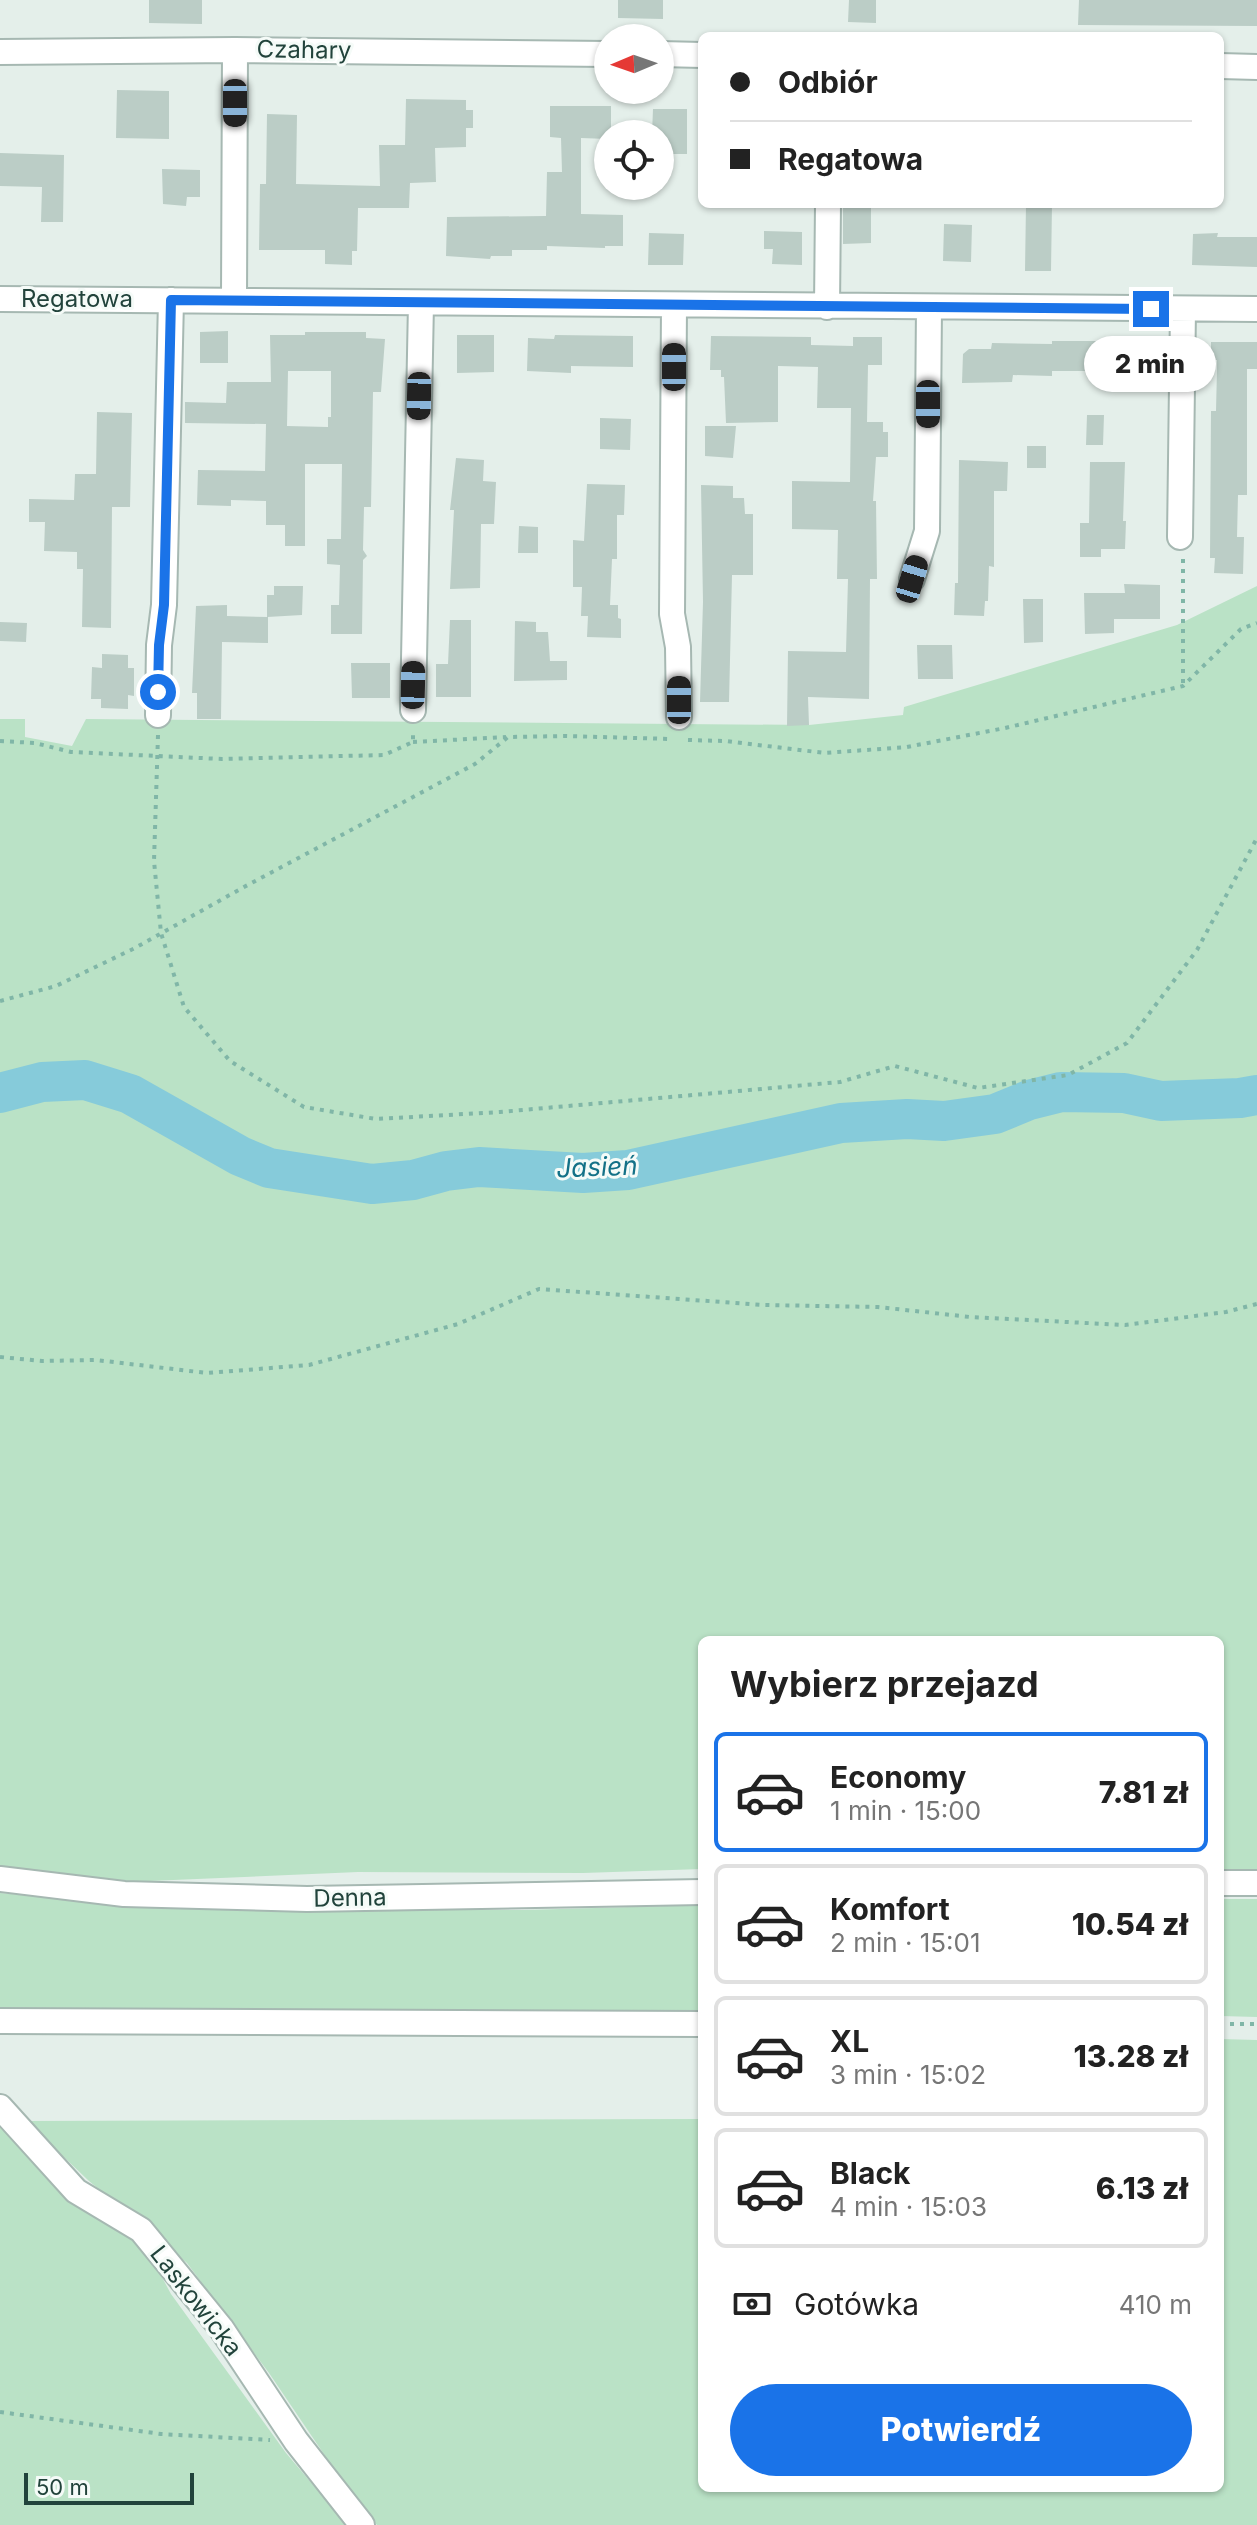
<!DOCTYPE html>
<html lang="pl">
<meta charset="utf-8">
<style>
:root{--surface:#fff;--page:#f2f2f2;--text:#222;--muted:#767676;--line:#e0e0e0;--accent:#1a73e8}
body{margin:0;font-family:Inter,sans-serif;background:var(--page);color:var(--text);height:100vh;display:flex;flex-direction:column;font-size:30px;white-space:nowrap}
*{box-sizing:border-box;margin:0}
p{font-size:26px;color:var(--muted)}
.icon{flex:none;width:44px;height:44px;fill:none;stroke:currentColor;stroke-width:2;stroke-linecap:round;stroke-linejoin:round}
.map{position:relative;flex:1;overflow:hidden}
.side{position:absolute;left:698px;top:1636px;width:526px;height:856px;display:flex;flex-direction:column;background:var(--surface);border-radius:12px;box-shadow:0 2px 6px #0004}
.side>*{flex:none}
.guide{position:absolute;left:698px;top:32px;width:526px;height:176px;border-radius:12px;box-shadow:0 2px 6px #0004;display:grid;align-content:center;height:176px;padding:0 32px;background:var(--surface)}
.needle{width:52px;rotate:268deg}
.fabs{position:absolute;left:594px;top:24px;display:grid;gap:16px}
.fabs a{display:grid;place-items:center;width:80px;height:80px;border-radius:50%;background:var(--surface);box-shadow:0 2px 6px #0004;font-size:40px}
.scale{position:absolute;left:24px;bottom:20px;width:170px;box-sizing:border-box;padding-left:8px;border:4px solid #21433b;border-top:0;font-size:22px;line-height:28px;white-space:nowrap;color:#21433b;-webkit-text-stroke:6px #f5fbf8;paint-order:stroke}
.end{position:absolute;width:36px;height:36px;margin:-18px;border:10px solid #1a73e8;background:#fff;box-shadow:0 0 0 4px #fff}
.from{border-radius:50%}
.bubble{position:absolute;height:56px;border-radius:28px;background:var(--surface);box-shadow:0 2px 6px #0004;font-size:26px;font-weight:800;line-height:56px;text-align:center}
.car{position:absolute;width:24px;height:48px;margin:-24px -12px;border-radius:10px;box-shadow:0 0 6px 2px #0007;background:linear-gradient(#222 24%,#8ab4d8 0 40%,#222 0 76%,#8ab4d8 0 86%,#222 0)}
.guide b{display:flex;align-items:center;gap:28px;height:76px;font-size:30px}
.guide b+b{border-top:2px solid var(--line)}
.guide i{width:20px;height:20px;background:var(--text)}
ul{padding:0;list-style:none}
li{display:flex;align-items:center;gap:24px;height:120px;margin:0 16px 12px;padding:0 16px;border:4px solid var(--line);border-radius:12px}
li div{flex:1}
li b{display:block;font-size:30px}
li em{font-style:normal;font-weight:800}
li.on{border-color:var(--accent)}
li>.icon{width:72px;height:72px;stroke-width:1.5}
h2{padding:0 32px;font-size:36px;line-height:96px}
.pay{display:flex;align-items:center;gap:20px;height:88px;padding:0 32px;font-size:30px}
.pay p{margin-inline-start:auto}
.primary-button{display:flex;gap:16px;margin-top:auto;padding:16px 32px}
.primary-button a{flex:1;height:92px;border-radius:48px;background:var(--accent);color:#fff;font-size:32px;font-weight:800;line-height:92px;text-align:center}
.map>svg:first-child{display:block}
.green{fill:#bae2c6}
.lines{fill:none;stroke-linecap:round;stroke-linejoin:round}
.river{stroke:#86cbda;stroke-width:40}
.building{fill:#bbcdc6;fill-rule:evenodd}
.minor-casing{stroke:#a6b8b2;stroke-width:28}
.path{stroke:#80b6a7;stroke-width:4;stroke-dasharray:4 6;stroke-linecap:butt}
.minor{stroke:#fff;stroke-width:24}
.route{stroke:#1a73e8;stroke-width:10}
.labels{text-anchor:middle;stroke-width:6;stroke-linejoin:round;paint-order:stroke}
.street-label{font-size:24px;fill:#21433b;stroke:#f5fbf8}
.water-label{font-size:26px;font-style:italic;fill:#137187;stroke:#f5fbf8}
</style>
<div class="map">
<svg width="1257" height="2525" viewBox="0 0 1257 2525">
<rect width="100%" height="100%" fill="#e4efea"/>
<!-- green -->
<path class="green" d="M1257,586V1883H1220V1640H702V1869L583,1873L358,1872L126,1882L30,1870H0V719H25V737L72,746L86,719L809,725L903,715L904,707L1177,625Z
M0,1893L177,1908L524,1910L702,1905V2012L0,2009Z
M1220,1899H1257V2017L1220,2016Z
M1220,2039L1257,2040V2525H377L353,2497L269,2373L187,2263L89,2181L26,2121L702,2119V2488H1220Z
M0,2115L131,2231L151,2257L171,2294L286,2453L347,2525H0Z"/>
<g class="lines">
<!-- river -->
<path class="river" d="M0,1093L42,1082L85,1080L130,1094L240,1156L269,1168L372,1184L413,1180L446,1171L479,1167L583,1173L628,1170L841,1123L907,1119L944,1121L995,1114L1029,1100L1061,1092L1124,1093L1161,1101L1240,1098L1257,1095"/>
</g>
<!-- building -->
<path class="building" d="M149,0H202V24L149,23Z
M618,0H663V19L618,18Z
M849,0H876V23L848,22Z
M1079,0H1257V26L1078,25Z
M117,90L169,91V139L116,138Z
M406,99L466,100V110H473V128H466V147L435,148L436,182L410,183L409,208H358L357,251H352V265L325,264V250H259L260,184H266L267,114L297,115L296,184L380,186L379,145H405Z
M550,106H611V134H608V139L581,138V214L623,215V246H605V248L547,246V250H512V256H491L490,259L446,256L447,217L546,216L547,172H562L561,138L550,137Z
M653,109H687V154H664V141H660V134H652Z
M0,153L64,155L63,222H41L42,187L0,186Z
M162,169L200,170V197H187L186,206L163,204Z
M843,204H871V243L843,244Z
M1026,204H1052L1051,271H1025Z
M944,224L972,225L971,262L943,261Z
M764,231L802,232V265L772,264L773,249H764Z
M649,233L684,234L683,265H648Z
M1218,233L1217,237H1257V267L1192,265L1193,234Z
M228,331V363H200V332Z
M305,332H366V338L385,339L381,392H373L371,507H364L363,550L367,556L363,560L362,634H331V605H339L340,565L327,564V539H341L342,464H305V546H285V525H266V501L231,500V506L197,505L198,470L265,471L266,424L185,423V402L226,403L227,382H271L270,335H305ZM288,371H331V417H328V427L287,426Z
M457,335H494V372L457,373Z
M555,335L633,336V367L571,366V373L527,371L528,338L554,339Z
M711,336L811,337V345L853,346V337H882V365H868L867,422H883V432H888V457H876L873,501H876L877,579H870L869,699L808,697L809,725L787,726L788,651L846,652L848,579H837L838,530L792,529V481L850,482L851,408H817L818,367L778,366V422L726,423L724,377H721V370H710Z
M1052,341H1116V345H1132V376H1101V371H1052V376L1013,375L1012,382L962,383L963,354L969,349H991L992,343L1052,344Z
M1211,342H1257V369H1247V495H1238L1237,537H1244L1243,574L1214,573L1215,558H1210L1211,411H1216L1217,369V360H1211Z
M97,412L132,413L130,507H112L111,628L82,627L83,569H77V552L44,551L45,522H29V499L74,500L75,474H96Z
M1087,415H1104L1103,445H1086Z
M600,418L631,419L630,450L600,449Z
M705,426H736L733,458L705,456Z
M1027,446H1046V468H1027Z
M456,458L484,460L483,481L496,482L494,524H481L480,588L450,589L454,510H450Z
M959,460L1008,462L1007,491H994V567L989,566L988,601H985L984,616L954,615L955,583H958Z
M1090,462H1125L1123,521H1126L1125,549H1101V557H1080V523H1089Z
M587,484L625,485L624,515H617V559H612L610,605H618V618L621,619V638L587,637L588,616H581L582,587H573V540L584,541Z
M701,485L733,486V498H744L745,514H753V575H732L729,702H700L703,602Z
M519,526L538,527V553H518Z
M1124,584L1160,585V619H1114V633L1085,634L1084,593H1125Z
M274,586H303L302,615L267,617V595H274Z
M1023,599H1043V642L1024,643Z
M227,605V616L268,617V643L222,642L221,719H197V693H192L196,606Z
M450,620H471V697H436V664H448Z
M515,621L536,622V632H548L550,661H567V680L514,681Z
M0,622L27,623L26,642L0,641Z
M917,645H952L953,679H918Z
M102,654L128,655V668H134V696L128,695V709L101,708V699H91L92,667L102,668Z
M351,663H390V698H352Z"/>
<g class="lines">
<defs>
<path id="minor" d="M0,52L235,50L608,54
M660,54L702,55
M1220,66L1257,67
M0,299L1257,309
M234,299L235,50
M674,305L672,614L678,647L679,717
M827,307L828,204
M1180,537L1183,309
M912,579L927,531L929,308
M413,710L421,303
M158,715L159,645L164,605L171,300
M0,1879L124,1894L307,1899L702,1892
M1220,1883H1257
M0,2021L702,2024
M0,2107L76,2191L141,2230L221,2328L296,2441L362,2525"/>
</defs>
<!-- minor casing -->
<use href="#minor" class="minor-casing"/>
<!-- path -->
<path class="path" d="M1183,559V686
M158,735L154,861L161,933L184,1007L230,1061L304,1107L376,1119L500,1112L840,1082L895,1066L978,1088L1068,1075L1127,1043L1197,950L1257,838
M688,740L725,741L825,753L907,747L1005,728L1183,686L1241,629L1257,623
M0,741L35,743L71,752L222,759L384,755L413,742V732
M413,742L506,737
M0,1001L56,986L135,948L244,887L475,764L508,737L565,736L671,739
M0,1357L42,1361L96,1360L207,1373L309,1365L458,1324L539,1289L764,1305L878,1307L970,1317L1125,1325L1226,1312L1257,1304
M1220,2024H1257
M0,2412L161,2434L270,2440"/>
<!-- minor -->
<use href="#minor" class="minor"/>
</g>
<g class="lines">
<!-- route -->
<path class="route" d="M158,692L159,645L164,605L171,300L1151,309"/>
</g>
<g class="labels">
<!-- street labels -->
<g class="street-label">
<text transform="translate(304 50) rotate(1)" y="8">Czahary</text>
<text x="77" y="307">Regatowa</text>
<text transform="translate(350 1898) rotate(-1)" y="8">Denna</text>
<text transform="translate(196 2301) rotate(52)" y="8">Laskowicka</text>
</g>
<!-- water labels -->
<g class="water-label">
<text transform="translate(597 1167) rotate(-2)" y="9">Jasień</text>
</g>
</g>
</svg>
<div class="fabs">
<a><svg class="needle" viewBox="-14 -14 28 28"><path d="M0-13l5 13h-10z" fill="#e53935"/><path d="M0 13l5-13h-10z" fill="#767676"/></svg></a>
<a><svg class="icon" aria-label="locate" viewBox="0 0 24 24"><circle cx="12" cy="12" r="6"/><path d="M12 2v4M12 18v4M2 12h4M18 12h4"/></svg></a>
</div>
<div class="scale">50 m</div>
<i class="end from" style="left:158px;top:692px"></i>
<i class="end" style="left:1151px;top:309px"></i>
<div class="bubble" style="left:1084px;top:336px;width:132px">2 min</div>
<i class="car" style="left:235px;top:103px;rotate:180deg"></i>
<i class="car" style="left:674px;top:367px;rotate:0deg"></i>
<i class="car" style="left:419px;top:396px;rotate:181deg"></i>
<i class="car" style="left:928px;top:404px;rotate:180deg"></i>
<i class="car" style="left:912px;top:579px;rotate:17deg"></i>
<i class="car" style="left:413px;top:685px;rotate:1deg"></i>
<i class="car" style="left:679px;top:700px;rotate:0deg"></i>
<div class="guide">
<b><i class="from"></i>Odbiór</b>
<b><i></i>Regatowa</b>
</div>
<section class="side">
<h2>Wybierz przejazd</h2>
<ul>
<li class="on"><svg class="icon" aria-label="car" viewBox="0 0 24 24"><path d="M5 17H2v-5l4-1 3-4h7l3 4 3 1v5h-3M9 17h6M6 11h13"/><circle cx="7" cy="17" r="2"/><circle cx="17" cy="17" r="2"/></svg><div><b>Economy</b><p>1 min · 15:00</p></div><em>7.81 zł</em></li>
<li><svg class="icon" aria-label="car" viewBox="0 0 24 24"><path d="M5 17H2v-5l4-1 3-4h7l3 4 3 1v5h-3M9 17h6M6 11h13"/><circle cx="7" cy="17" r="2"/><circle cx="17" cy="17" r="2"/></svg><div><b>Komfort</b><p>2 min · 15:01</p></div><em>10.54 zł</em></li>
<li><svg class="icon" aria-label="car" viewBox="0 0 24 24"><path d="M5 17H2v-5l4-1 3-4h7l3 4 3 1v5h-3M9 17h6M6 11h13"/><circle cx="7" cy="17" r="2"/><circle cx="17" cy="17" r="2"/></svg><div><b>XL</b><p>3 min · 15:02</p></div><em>13.28 zł</em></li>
<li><svg class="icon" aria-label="car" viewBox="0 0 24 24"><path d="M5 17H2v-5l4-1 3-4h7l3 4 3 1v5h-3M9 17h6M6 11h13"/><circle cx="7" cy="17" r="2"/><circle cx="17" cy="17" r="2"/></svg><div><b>Black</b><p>4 min · 15:03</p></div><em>6.13 zł</em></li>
</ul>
<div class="pay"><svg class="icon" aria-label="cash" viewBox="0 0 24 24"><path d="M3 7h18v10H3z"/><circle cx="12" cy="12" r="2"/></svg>Gotówka<p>410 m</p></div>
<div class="primary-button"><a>Potwierdź</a></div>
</section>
</div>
